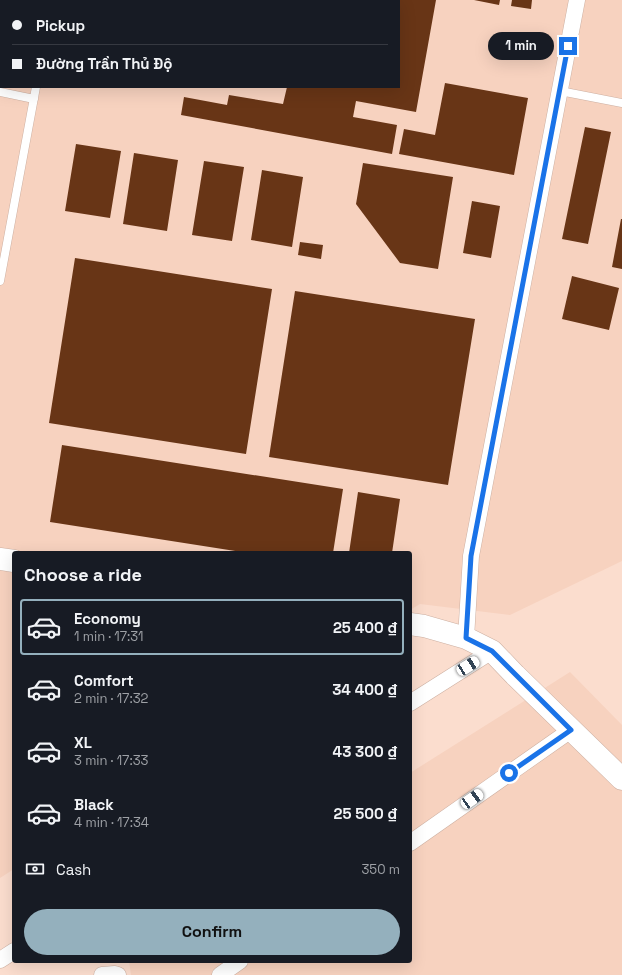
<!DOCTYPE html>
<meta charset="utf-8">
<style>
:root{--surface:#171b24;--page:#242831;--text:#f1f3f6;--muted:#9ea1a6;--line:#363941;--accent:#94b0bd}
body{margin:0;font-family:"Space Grotesk",sans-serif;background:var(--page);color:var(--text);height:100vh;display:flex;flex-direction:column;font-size:15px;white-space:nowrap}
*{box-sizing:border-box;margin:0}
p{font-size:13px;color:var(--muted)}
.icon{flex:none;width:22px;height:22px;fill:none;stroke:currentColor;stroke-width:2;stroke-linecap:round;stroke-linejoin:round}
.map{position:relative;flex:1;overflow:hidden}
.sheet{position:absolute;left:12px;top:551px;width:400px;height:412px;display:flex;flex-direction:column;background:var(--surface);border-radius:4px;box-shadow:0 4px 16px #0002}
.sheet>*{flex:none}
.guide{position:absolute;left:0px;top:0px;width:400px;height:88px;box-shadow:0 4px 16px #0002;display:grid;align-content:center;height:88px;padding:0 12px;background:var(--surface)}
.end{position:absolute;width:18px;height:18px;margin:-9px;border:5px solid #1a73e8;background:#fff;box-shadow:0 0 0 2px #fff}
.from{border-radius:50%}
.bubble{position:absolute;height:28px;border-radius:14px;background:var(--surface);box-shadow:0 4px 16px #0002;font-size:13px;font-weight:600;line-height:28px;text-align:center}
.car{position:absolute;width:12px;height:24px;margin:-12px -6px;border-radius:5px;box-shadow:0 0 3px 1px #0007;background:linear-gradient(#fff 24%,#345 0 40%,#fff 0 76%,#345 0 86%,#fff 0)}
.guide b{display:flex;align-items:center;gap:14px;height:38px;font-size:15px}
.guide b+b{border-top:1px solid var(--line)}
.guide i{width:10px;height:10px;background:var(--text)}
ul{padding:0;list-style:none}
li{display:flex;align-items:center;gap:12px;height:56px;margin:0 8px 6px;padding:0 4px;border:2px solid transparent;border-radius:4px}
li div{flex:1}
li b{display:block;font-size:15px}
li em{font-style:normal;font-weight:600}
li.selected{border-color:var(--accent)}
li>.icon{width:36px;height:36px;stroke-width:1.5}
h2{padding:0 12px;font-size:18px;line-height:48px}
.pay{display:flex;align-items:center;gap:10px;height:44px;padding:0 12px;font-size:15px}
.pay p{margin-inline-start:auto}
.primary-button{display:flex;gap:8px;margin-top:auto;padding:8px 12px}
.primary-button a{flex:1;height:46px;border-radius:24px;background:var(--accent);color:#111;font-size:16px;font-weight:600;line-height:46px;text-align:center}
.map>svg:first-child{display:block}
.built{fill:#f7d2bf;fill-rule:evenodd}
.building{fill:#683516}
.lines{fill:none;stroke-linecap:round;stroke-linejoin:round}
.lane-casing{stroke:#cdb0a2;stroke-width:9}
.street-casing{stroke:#cdb0a2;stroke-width:17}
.secondary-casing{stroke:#cdb0a2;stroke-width:23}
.lane{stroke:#fff;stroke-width:8}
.street{stroke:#fff;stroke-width:16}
.secondary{stroke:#fff;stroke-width:22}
.route{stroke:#1a73e8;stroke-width:5}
</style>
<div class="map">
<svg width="622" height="975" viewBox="0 0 622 975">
<rect width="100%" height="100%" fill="#fbddce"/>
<!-- built -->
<path class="built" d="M0,0H622V561L510,615L420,604L410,610V553H14V869L0,878ZM1,1H399V87H1Z
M570,672L622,725V975H131L129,961H410V773Z"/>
<!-- building -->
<path class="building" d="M399,0H436L416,112L356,101L353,117L397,125L392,154L181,115L184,97L227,105L229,95L283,104L287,87H399Z
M474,0H500L499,5Z
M512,0H532L531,9L511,6Z
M445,83L528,98L514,175L399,154L404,129L435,135Z
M585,127L611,132L588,244L562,239Z
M76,144L121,151L110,218L65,211Z
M134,153L178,160L167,231L123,224Z
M204,161L244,167L232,241L192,235Z
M363,163L453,177L438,269L400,263L356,204Z
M262,170L303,177L292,247L251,240Z
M472,201L500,206L491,258L463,253Z
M621,219H622V269L612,267Z
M300,242L323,245L321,259L298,255Z
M75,258L272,289L246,454L49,423Z
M572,276L619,288L609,330L562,319Z
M295,291L475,319L448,485L269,457Z
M62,445L343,489L333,553H248L50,522Z
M358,492L400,499L392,553H349Z"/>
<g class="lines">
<defs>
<path id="lane" d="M53,1V0
M560,91L622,103
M0,92L34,99
M0,281L36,87"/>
<path id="street" d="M466,638L471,556L577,0
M410,703L492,651
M410,843L571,730
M0,960L14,951
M102,975L115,974L118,975
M220,975L240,961"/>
<path id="secondary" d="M0,559L14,561
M410,624L424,626L466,638L492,651L515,675L622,779"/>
</defs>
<!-- lane casing -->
<use href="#lane" class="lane-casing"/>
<!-- street casing -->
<use href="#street" class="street-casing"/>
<!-- secondary casing -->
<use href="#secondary" class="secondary-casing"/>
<!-- lane -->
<use href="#lane" class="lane"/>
<!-- street -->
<use href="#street" class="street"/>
<!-- secondary -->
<use href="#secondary" class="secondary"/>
</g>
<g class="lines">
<!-- route -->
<path class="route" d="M509,773L571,730L492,651L466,638L471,556L568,46"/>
</g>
</svg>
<i class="end from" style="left:509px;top:773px"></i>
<i class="end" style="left:568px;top:46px"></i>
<div class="bubble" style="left:488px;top:32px;width:66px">1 min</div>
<i class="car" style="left:468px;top:666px;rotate:58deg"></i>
<i class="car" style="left:472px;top:799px;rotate:55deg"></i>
<div class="guide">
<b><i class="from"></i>Pickup</b>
<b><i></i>Đường Trần Thủ Độ</b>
</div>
<section class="sheet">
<h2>Choose a ride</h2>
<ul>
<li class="selected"><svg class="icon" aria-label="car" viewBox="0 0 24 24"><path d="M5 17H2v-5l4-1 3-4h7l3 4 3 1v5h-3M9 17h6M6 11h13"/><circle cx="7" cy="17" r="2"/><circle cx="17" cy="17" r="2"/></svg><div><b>Economy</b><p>1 min · 17:31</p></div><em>25 400 ₫</em></li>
<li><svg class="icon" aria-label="car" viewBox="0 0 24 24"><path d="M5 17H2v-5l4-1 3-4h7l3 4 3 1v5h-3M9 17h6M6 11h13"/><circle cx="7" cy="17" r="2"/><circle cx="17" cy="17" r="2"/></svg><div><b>Comfort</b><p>2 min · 17:32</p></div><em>34 400 ₫</em></li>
<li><svg class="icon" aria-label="car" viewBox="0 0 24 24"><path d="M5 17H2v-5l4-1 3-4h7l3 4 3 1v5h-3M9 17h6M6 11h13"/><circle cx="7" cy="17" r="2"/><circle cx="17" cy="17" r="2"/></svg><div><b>XL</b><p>3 min · 17:33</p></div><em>43 300 ₫</em></li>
<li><svg class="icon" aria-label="car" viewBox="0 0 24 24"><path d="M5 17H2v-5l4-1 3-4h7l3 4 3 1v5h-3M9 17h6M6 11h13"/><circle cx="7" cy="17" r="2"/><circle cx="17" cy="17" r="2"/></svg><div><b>Black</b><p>4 min · 17:34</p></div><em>25 500 ₫</em></li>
</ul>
<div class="pay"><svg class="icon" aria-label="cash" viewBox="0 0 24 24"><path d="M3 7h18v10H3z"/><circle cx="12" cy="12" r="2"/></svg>Cash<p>350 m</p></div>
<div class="primary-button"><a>Confirm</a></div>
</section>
</div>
